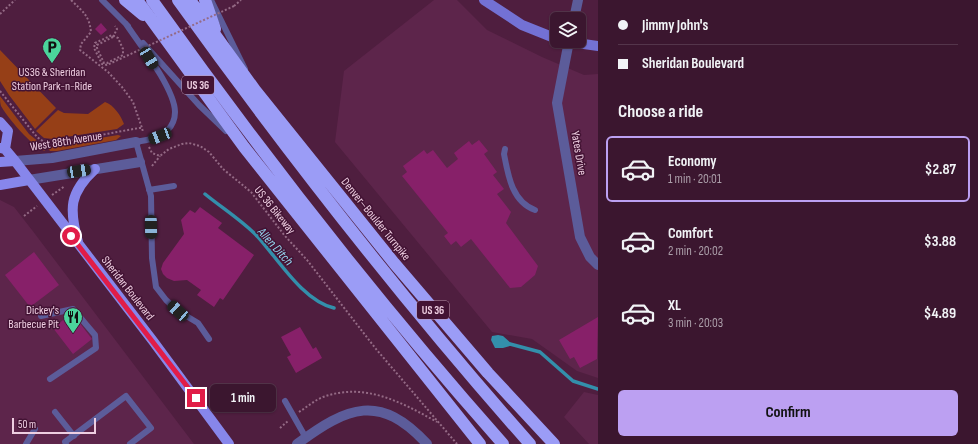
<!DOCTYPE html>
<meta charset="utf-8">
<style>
:root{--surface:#3b162f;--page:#46233b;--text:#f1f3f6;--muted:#ac9faa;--line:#54354b;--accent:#bca0f2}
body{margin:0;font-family:"Sofia Sans Condensed",sans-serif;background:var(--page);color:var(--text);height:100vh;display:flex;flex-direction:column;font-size:15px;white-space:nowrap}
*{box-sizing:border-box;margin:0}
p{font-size:13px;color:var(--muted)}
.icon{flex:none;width:22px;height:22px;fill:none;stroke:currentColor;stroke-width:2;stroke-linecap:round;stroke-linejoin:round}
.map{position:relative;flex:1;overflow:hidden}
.sheet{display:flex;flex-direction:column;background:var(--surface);width:380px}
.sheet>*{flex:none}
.guide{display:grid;align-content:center;height:88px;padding:0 20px;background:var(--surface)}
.buttons{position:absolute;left:550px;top:12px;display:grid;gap:8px}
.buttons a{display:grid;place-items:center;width:36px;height:36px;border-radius:6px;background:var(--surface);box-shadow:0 1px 3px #0004,0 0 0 1px var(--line);font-size:20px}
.scale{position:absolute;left:12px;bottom:10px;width:84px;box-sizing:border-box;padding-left:4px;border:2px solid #eecee1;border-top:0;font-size:11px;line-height:14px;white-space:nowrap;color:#eecee1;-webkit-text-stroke:3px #431334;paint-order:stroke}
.end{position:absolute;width:18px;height:18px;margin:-9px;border:5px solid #e11d48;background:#fff;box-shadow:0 0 0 2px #fff}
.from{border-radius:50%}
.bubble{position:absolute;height:28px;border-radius:6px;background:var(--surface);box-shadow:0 1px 3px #0004,0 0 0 1px var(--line);font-size:13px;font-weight:700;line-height:28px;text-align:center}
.car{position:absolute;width:12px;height:24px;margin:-12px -6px;border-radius:5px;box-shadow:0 0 3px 1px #0007;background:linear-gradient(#222 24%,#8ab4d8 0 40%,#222 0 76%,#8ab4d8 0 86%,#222 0)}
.guide b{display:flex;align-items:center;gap:14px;height:38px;font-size:15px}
.guide b+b{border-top:1px solid var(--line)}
.guide i{width:10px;height:10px;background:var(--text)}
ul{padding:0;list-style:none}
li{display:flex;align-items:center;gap:12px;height:66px;margin:0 8px 6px;padding:0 12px;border:2px solid transparent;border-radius:6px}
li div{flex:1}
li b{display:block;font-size:15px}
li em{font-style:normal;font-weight:700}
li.active{border-color:var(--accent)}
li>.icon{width:36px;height:36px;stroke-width:1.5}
h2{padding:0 20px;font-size:18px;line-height:48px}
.button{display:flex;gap:8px;margin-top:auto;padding:8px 20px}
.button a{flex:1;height:46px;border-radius:6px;background:var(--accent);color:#111;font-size:16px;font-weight:700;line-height:46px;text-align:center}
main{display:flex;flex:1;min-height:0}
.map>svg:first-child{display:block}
.built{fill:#5d254b}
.green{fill:#963f17}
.water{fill:#338fab}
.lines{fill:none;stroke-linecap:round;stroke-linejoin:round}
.stream{stroke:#338fab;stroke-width:3.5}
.building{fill:#872069}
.path{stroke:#946a85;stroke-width:2;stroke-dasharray:2 2;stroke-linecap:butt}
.lane{stroke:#5c5c9a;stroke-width:6}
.street{stroke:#5c5c9a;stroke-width:10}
.secondary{stroke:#7371d4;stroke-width:10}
.primary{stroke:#8786eb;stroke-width:10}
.highway{stroke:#9b9cf6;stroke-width:12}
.path-bridge{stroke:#946a85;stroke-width:2;stroke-dasharray:2 2;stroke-linecap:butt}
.route{stroke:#e11d48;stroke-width:5}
.labels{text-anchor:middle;stroke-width:3;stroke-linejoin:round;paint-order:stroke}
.shield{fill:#431334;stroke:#bb96ad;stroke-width:1}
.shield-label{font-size:11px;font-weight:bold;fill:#eecee1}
.poi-label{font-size:12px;fill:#eecee1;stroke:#431334}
.street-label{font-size:12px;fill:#eecee1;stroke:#431334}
.water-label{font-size:13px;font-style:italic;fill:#95d8f0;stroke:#431334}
</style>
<main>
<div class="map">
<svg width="598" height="444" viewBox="0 0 598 444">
<rect width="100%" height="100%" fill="#4f1e3f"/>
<!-- built -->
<path class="built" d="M434,0H457L487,30L542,57L584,75L598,74V378L577,371L532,339L492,332L335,142L344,71Z
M0,200L14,207L32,230L194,444H0Z
M584,392L598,395V444H589L564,417Z"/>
<!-- green -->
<path class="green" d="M0,50L56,108L35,129L9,95L0,81Z
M0,96L29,134L40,143L45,151C33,148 7,117 1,106C0,103 0,100 0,96Z
M105,102C114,105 121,116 124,124L117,129L53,139L44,138L36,131L58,110L64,113L88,114Z
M118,135L121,136L116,140L57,151H50L47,147Z"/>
<!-- water -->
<path class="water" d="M498,335L503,336L513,345L503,348H495L491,340L492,336Z"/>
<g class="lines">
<!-- stream -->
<path class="stream" d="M205,194C222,208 243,221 258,237C278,259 303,301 334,308
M510,344L540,352L573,381L598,389"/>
</g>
<!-- building -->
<path class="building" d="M101,23L107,30L101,35L95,29Z
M479,140L488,151L484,154L497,172L493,175L504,189L497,194L511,212L506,223L538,266L535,275L521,287L510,288L471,239L461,247L456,241L451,245L444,236L448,233L402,176L407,172L403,166L424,150L427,154L433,150L447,168L458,159L454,153L469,141L472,145Z
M200,207L222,223L218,228L254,255L223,300L220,298L214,307L197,295L201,290L187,280L174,281L167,278L163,274L161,269L163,263L184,234L181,220L190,210L195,213Z
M34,252L59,285L30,307L5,275Z
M72,313L92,339L73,354L53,328Z
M598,317L597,359L580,368L574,357L570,359L559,340Z
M300,327L313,349L316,347L322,358L296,373L287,357L291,355L281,337Z"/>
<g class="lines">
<!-- path -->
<path class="path" d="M71,0C83,12 89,15 91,32L81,44L80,50L108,72L122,87L133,102L142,128
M234,6L241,0
M0,14L15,0
M113,37L117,29L115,26
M0,91L37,137L44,142L57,143L139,128H142L143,132
M149,147L152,153L160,156L169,149L182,144L189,143L200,146L209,152L223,169L251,192L285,236L307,260L376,349L457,444
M152,166L160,156
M52,195L65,186
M24,216L37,206
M299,412C307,407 315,400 323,397C365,382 401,402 437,422
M280,428L288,421"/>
<!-- lane -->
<path class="lane" d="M102,0L128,26
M211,0L245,69
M126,24C139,43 175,89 175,112C175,119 172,126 167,131C159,139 146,140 136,142L151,196L152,258L156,287L166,300L178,311L198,323L209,339
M143,43L199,105L226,131
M505,149L504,154C508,175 512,202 535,210
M149,190L174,186
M41,316L73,309L95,335L96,348L50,379
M285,401L306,438
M55,412L74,436
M26,444L35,429
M66,444L65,442L126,396L151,428L130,444"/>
<!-- street -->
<path class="street" d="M574,19L578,0
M569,41L557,103L580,237L590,257L598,265
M15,161L52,158L136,142
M29,180L140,162
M297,444C348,406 380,393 427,444"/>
<!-- secondary -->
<path class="secondary" d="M484,0L522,25L557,39
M563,41L598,46"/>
<!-- primary -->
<path class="primary" d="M0,122L8,131L5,149
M0,148L5,149L15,161L153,341L229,444
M0,162L15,161
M0,185L29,180
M78,242C69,209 69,193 95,169"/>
<!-- highway -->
<path class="highway" d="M125,0L143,15
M137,0L244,147L480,444
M152,0C261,153 378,303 503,444
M178,0C288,153 405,303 530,444
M190,0L255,90L394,263L488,373L554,444
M205,0L215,29"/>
<!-- path-bridge -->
<path class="path-bridge" d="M113,37L97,45V48L104,63H107L123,55V49L118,38L112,35L95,43L94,48L102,64L107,65L234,6"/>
</g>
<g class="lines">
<!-- route -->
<path class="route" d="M71,236L196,398"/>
</g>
<!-- icons -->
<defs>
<symbol id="parking-pin" viewBox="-11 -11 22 30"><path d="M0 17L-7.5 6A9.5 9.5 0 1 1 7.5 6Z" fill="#4bd49b" stroke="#431334"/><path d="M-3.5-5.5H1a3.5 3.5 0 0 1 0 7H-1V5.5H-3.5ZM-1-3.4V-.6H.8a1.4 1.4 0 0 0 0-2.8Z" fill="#111"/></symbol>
<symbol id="restaurant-pin" viewBox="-11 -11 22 30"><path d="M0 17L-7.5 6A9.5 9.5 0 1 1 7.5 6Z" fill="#4bd49b" stroke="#431334"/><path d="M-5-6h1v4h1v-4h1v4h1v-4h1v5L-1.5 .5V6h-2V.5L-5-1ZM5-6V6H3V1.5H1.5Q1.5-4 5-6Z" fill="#111"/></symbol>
</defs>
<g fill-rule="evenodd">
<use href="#parking-pin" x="41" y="36" width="22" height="30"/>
<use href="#restaurant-pin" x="62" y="306" width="22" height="30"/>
</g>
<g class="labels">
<!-- shield labels -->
<g class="shield">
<rect x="182" y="76" width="32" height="18" rx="3"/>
<rect x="417" y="301" width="32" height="18" rx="3"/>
</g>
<g class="shield-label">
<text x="198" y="89">US 36</text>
<text x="433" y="314">US 36</text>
</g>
<!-- poi labels -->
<g class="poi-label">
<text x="52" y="76">US36 &amp; Sheridan<tspan x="52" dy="14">Station Park-n-Ride</tspan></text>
<text x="59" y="314" text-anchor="end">Dickey's<tspan x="59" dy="14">Barbecue Pit</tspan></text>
</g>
<!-- street labels -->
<g class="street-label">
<text transform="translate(66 141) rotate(-9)" y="4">West 88th Avenue</text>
<text transform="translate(579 153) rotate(80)" y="4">Yates Drive</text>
<text transform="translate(275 210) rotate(51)" y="4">US 36 Bikeway</text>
<text transform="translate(376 219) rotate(51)" y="4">Denver–Boulder Turnpike</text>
<text transform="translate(128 288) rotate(52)" y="4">Sheridan Boulevard</text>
</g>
<!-- water labels -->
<g class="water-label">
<text transform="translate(276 246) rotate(48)" y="5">Allen Ditch</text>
</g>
</g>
</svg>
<div class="buttons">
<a><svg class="icon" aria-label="layers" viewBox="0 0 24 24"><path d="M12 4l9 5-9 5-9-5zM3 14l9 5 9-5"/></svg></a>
</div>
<div class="scale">50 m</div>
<i class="end from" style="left:71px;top:236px"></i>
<i class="end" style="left:196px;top:398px"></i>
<div class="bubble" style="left:210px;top:384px;width:66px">1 min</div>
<i class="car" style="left:149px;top:58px;rotate:149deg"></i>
<i class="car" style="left:160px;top:136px;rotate:249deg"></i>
<i class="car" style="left:79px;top:171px;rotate:81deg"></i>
<i class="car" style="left:151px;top:227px;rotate:179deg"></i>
<i class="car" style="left:178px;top:311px;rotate:312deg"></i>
</div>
<section class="sheet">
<div class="guide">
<b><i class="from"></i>Jimmy John's</b>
<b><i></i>Sheridan Boulevard</b>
</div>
<h2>Choose a ride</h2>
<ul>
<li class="active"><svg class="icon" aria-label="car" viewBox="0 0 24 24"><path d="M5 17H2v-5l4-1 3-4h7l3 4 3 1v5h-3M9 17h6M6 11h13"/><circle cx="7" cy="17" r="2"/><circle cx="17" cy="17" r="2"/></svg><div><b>Economy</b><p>1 min · 20:01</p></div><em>$2.87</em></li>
<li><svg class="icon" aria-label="car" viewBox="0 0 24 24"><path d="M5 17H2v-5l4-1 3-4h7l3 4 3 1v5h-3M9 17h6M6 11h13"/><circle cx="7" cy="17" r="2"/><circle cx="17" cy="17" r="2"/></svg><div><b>Comfort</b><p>2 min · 20:02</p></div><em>$3.88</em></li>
<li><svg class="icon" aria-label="car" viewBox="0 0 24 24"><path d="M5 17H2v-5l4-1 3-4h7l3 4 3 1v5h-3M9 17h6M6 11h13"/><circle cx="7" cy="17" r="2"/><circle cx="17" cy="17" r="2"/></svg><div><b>XL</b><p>3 min · 20:03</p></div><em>$4.89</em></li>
</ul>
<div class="button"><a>Confirm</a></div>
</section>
</main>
